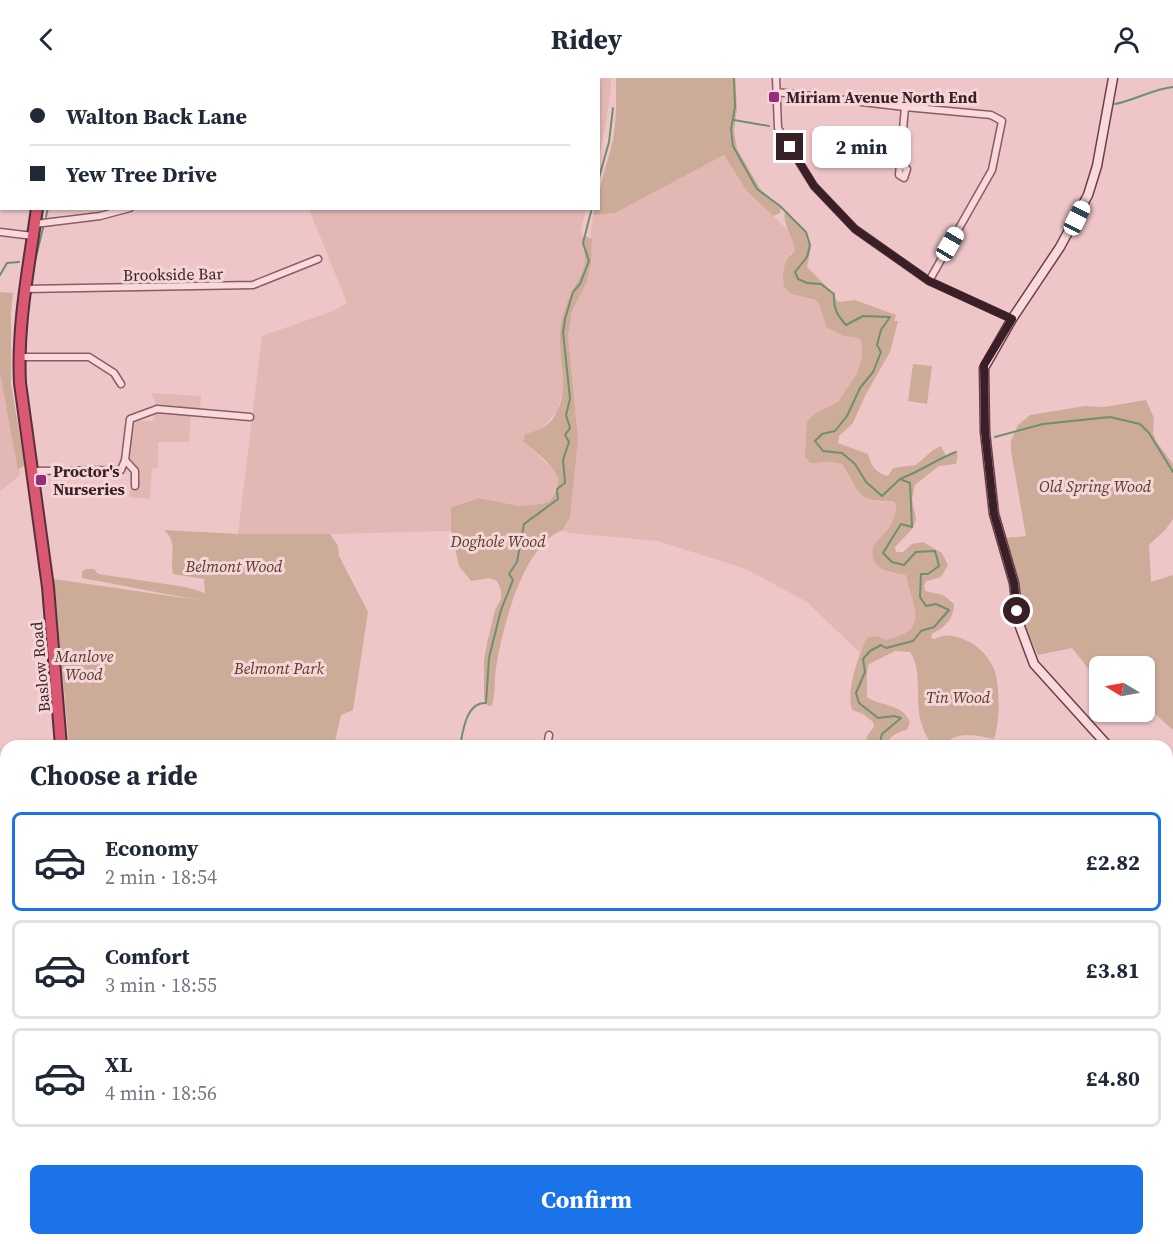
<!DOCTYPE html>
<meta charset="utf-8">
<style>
:root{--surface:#fff;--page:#f6f6f7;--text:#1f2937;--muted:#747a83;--line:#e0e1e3;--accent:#1a73e8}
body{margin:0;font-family:"Source Serif 4",serif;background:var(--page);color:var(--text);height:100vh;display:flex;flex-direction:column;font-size:22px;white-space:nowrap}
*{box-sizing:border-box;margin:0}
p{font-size:20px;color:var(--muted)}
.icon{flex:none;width:33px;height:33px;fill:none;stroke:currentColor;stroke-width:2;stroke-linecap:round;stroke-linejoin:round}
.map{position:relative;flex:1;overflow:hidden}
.panel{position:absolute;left:0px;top:662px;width:1173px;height:506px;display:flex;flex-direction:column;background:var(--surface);border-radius:18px 18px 0 0;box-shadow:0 2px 4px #0004}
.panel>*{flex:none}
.guide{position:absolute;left:0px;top:0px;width:600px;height:132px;box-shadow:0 2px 4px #0004;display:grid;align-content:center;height:132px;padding:0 30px;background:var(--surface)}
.needle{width:39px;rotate:280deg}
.controls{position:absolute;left:1089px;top:578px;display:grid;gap:12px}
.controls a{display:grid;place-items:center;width:66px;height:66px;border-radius:9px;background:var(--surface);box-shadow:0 2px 4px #0004;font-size:30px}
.end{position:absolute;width:27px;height:27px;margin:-14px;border:8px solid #391f26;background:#fff;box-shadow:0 0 0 3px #fff}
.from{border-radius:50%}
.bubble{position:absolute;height:42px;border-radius:9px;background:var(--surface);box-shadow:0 2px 4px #0004;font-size:20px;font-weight:700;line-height:42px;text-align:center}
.car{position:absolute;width:18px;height:36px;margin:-18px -9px;border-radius:8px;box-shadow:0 0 4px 2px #0007;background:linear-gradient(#fff 24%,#345 0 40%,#fff 0 76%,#345 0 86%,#fff 0)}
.guide b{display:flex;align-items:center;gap:21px;height:57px;font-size:22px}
.guide b+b{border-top:2px solid var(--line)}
.guide i{width:15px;height:15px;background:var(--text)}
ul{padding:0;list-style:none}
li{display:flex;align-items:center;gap:18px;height:99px;margin:0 12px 9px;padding:0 18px;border:3px solid var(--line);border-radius:9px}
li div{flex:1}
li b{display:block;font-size:22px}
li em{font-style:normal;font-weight:700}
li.active{border-color:var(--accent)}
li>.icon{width:54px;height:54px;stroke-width:1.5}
h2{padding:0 30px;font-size:27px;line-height:72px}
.action{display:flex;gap:12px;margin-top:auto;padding:12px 30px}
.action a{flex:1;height:69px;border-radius:9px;background:var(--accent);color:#fff;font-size:24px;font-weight:700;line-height:69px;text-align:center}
header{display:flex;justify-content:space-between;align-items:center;height:78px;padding:0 30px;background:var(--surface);font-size:27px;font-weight:700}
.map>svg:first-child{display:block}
.farmland{fill:#e3b7b3}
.green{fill:#ccab99}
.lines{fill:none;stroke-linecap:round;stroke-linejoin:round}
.stream{stroke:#6e906e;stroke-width:2}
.street-casing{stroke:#895c66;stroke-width:9}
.secondary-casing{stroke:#6b3f4a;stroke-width:11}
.highway-casing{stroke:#57303b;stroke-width:14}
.street{stroke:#f9d9db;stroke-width:6}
.secondary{stroke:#f9d9db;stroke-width:8}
.highway{stroke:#db5873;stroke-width:10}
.route{stroke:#391f26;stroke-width:8}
.poi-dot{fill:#972c7f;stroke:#f5d5d7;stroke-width:2}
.labels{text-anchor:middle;stroke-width:6;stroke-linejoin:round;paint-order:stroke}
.poi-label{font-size:16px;font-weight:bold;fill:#391f26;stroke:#f5d5d7;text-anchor:start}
.street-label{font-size:16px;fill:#391f26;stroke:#f5d5d7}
.park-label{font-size:16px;font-style:italic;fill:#553d26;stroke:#f5d5d7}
</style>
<header><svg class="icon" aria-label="back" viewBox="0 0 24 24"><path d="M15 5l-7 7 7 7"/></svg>Ridey<svg class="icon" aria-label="person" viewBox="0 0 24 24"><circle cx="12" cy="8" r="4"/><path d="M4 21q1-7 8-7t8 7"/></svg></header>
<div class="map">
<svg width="1173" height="1166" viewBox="0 0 1173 1166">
<rect width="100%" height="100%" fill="#eec6c8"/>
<!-- farmland -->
<path class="farmland" d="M281,0H611V11L606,46L599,79L598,2L262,1Z
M724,77L746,112L792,156L795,173L790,176L792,216L816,222L820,228L826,249L844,258L860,260L862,265V280L857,295L838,324L807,344L808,356L805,367L820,385L829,382L842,386L852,405L877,424L893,423L896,426L897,436L884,457L874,466L890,495L906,497L917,533L915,546L901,559L885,562L877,558L867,560L860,575L807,524L746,491L658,463L569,455L563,452L568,444L578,361L568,258L572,233L587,204L591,184L592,161L590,159L593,137L615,135Z
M309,131H586L581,152L586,180L583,194L571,216L563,237L560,273L564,291L563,313L557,333L541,352L525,356L523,363L557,395L558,405L550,423L541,426L519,428L479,420L458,426L451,429V452L448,453L330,456H238L262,258L333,233L347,225Z
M0,295L20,397L0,413Z
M151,315L201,318L200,332L191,336L189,364H158V390H152L150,421L129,419L131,409L136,410L137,390L129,380L132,342L154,343L155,323Z"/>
<!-- green -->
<path class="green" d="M616,0H735L737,31L734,53L737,71L761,112L781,130L780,135L773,138L746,112L724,77L615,135L593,137L595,131L598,130C598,108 607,88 612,66C617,45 616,22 616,0Z
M785,134L807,154L811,169L807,189L832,214L838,224L855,222L896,237L894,243H898L890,274L865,318L853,345L839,358L838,365L868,376C871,387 875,395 888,398L893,390L916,387L933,372L941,368L946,378L955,374L958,377L956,386L939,388L915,407L912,421L916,441L913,450L895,469L896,474H903L912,466L923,464L942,475L948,487L941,499L927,503L924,507L925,513L943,517L954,526C954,541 945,549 932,556L931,560L935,561C945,556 953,557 963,561C977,566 990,579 995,594C1000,610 1000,645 994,661C979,658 959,653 947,664L929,662C909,632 926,598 910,574L895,573L869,586C866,593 867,611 867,619C882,629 902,625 910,644L907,652C897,654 890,658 886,667H866L867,658L874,649L873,644L863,636L852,632C846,613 858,578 867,560L877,558L886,562C931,552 913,530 906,497C887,494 867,491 874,466C886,455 897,443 896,426L893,423C856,424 859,413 842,386C827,382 825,385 810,385L805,378L807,344L813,337L838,324L857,295L862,280V265L859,260L844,258L826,249L820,228L816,222L792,216L784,209C782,195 783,182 795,173C794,159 782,147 785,134Z
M585,158L592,161L591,184L587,204L572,233L568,258L578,361L570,439L563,452C523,466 502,551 496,590C494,602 496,615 492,627L488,628L484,622V582L488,561L495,532L501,521V512L497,503L489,500L471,503L459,488L451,452V429L479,420L519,428L541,426L550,423C553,418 557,411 558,405C561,392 533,372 523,363L525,356C540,352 550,349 557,333C570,308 558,282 560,256C561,243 565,228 571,216C576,205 584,196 585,183C586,175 582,168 582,160Z
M0,214L13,215L11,235V306L25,387L18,392L0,295Z
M913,286L932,288L927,326L908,323Z
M1146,322L1154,340L1153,355L1156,363L1173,386V441L1166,451L1149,467L1151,504L1173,497V652L1145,627L1144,588H1100L1099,604L1072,570L1038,577L1023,545L1004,460L1026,458L1011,373V363L1018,347L1030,337L1085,328L1104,329Z
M164,452L238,456H330L338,468L339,478L368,534L353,632L341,637L334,667H69L54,501L198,522L82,500V494L86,491H94L98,496L186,509L205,515L204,501L173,496C169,478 179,466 164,452Z
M0,711L6,712V866L0,865Z"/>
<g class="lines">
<!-- stream -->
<path class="stream" d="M734,0L735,29L731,51L733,68L757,111L780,128L806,154L810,167L807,179L795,194L798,201L807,205L821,206L834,216C833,230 837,237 846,247L863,238L890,239L881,252L877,267L881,274L873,294L860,310L847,338L835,353L822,356L815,363L823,373L842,375L855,386L866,404L882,418L900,401L910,405L912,449L901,446L883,475L892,484L904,487L916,474L935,473L939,488L928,496H921L920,519L926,528L936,526L949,532L934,549L921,553L913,563L886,570L881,567L870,573L863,581L865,594L856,615L859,625L878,640L894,638L901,640L882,656L879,668
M232,2V0
M1115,26C1135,22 1153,11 1173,9
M734,42L769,48
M598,103L609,64L613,30
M46,139L48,130
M32,183H35L43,150
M0,197L7,185L19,184
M995,359L1043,346L1110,339L1140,346L1149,355L1173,394
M902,400C921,393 937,381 956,374
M460,668C463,653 466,624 486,625L489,580L501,532L513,502L509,496L517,484L524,446L558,421L557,411L565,405L563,382L569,364L565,357L570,350L566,337L570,321L563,254L565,241L573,214L580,206L589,183L583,165L592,130
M502,1161L503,1166
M1078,1161L1088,1166
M201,1166L205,1161"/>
<defs>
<path id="street" d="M776,0L778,50L814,108L855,151L929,203L1012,241
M776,14L905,29L991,37L1002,43L992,92L929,203
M901,85L907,91L904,100L899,97L905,29
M35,146L100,138L130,130
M0,154L33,158
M24,211L253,207L318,181
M19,279H89L114,295L121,306
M125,382L130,341L157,331L250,339
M33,393L121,392L125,382L135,393V408
M547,668L549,657
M0,924L6,926
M898,1161L901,1166"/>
<path id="secondary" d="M1108,668L1034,586L1019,546L1014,505L994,436L985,354L984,290L1012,241L1060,169L1088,117L1097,88L1113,0
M1167,803L1173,816
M853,1161L858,1166"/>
<path id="highway" d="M50,2V0
M37,130C29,189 17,246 20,305L48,509L61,668
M2,1166L6,1031"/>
</defs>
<!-- street casing -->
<use href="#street" class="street-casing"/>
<!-- secondary casing -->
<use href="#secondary" class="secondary-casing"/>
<!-- highway casing -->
<use href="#highway" class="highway-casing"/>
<!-- street -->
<use href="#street" class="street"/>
<!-- secondary -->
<use href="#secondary" class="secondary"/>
<!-- highway -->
<use href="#highway" class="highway"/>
</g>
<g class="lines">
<!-- route -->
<path class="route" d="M790,69L814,108L855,151L929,203L1012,241L984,287L985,354L994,436L1014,505L1017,533"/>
</g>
<!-- markers -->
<g class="poi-dot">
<rect x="768" y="13" width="12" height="12" rx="3"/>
<rect x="35" y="396" width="12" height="12" rx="3"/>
</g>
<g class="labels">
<!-- poi labels -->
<g class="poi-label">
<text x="786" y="25">Miriam Avenue North End</text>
<text x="53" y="399">Proctor's<tspan x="53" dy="18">Nurseries</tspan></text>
</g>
<!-- street labels -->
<g class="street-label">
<text transform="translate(173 196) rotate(-1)" y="6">Brookside Bar</text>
<text transform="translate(40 589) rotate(-95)" y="6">Baslow Road</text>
</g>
<!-- park labels -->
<g class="park-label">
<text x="1095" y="414">Old Spring Wood</text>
<text x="498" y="469">Doghole Wood</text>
<text x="234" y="494">Belmont Wood</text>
<text x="84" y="584">Manlove<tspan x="84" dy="18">Wood</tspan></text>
<text x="279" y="596">Belmont Park</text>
<text x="958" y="625">Tin Wood</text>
</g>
</g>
</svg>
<div class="controls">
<a><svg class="needle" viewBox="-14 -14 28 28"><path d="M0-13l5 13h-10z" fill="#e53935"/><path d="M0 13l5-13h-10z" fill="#747a83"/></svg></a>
</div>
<i class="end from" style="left:1017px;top:533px"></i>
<i class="end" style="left:790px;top:69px"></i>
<div class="bubble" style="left:812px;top:48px;width:99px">2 min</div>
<i class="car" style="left:1077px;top:140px;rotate:26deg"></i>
<i class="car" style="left:950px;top:166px;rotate:30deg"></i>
<div class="guide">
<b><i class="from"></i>Walton Back Lane</b>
<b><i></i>Yew Tree Drive</b>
</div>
<section class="panel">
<h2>Choose a ride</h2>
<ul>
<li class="active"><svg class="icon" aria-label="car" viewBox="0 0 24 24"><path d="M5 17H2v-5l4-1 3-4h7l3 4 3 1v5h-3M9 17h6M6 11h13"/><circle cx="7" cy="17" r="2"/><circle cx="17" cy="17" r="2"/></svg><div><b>Economy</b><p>2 min · 18:54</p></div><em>£2.82</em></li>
<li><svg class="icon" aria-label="car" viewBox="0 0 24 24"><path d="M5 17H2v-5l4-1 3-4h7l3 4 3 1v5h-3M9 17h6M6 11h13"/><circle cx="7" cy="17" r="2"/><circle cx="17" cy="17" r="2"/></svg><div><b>Comfort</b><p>3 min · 18:55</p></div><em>£3.81</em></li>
<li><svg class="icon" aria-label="car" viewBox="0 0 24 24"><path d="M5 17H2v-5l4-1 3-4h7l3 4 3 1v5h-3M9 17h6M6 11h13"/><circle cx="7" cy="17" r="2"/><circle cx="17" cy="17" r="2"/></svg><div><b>XL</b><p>4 min · 18:56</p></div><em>£4.80</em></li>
</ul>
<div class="action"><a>Confirm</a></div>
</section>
</div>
